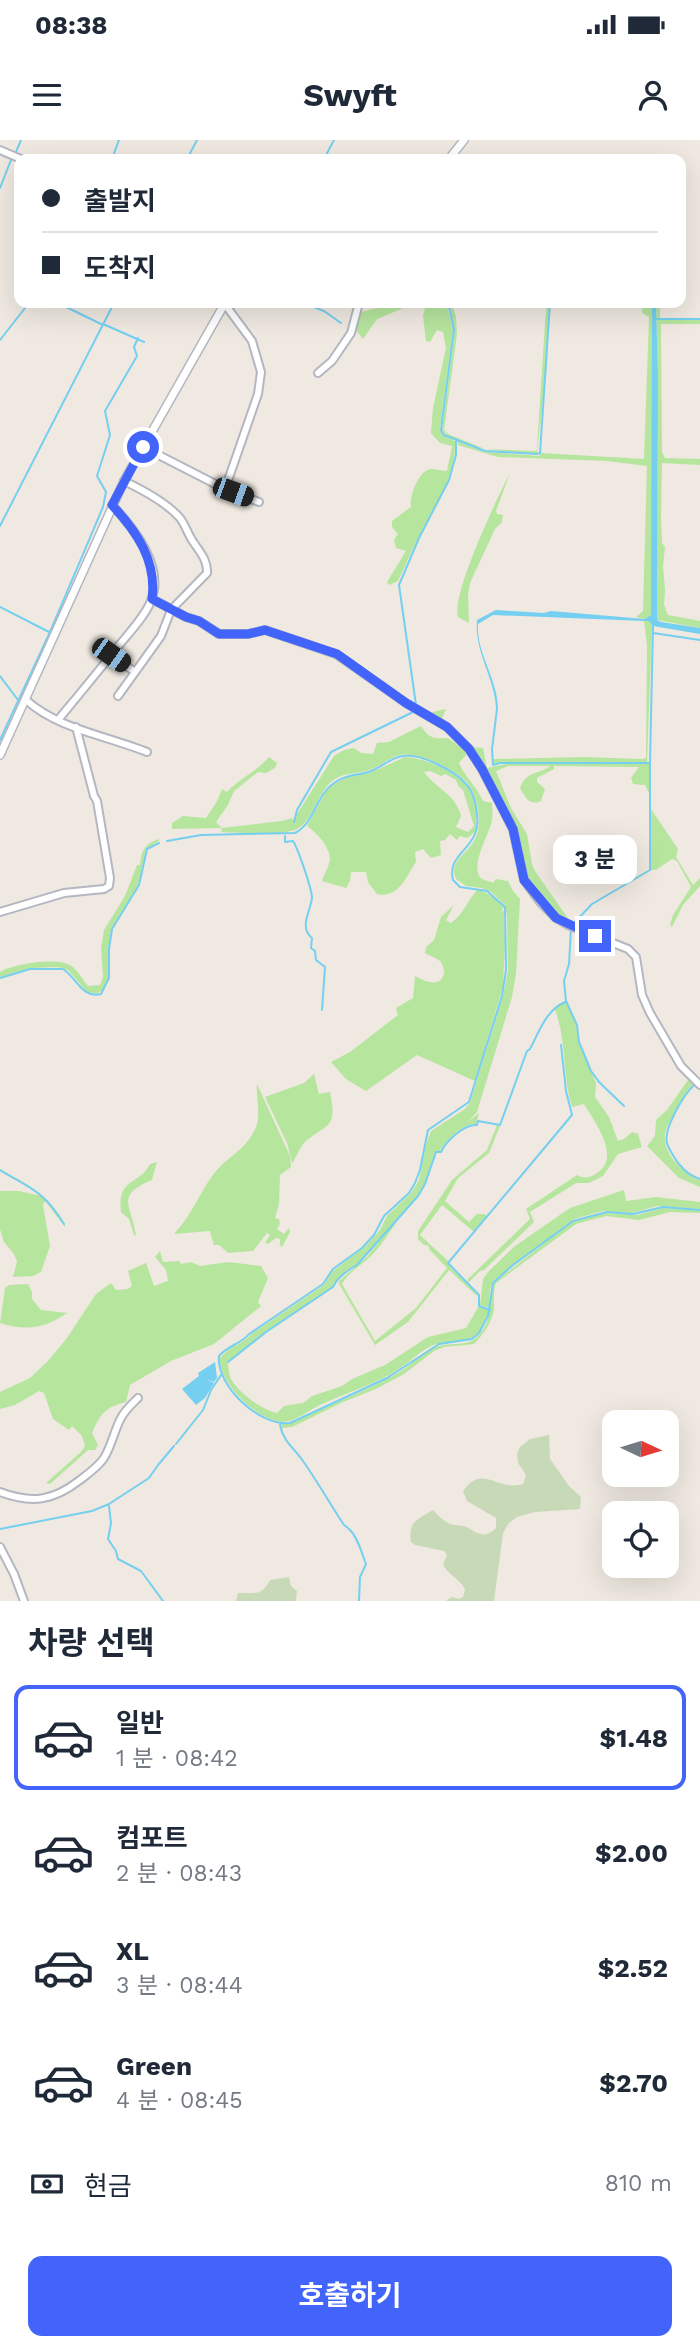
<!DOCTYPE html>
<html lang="ko">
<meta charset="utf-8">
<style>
:root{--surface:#fff;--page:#f6f6f7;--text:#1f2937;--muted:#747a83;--line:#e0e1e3;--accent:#4264fb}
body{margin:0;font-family:"Work Sans","Noto Sans KR",sans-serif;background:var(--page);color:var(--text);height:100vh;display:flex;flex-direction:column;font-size:26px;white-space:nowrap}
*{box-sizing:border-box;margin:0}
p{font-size:23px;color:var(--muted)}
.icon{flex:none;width:38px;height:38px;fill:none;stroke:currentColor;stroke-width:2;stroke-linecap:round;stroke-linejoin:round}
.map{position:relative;height:1461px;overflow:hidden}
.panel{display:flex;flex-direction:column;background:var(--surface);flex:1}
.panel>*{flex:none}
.guide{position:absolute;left:14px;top:14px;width:672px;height:154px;border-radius:14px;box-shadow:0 7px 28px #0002;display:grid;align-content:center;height:154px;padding:0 28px;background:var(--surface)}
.needle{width:46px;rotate:94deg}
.buttons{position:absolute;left:602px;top:1270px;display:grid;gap:14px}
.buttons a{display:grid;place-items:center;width:77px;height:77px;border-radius:14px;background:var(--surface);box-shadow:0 7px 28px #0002;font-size:35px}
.end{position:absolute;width:32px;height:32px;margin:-16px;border:9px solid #4264fb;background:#fff;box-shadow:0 0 0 4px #fff}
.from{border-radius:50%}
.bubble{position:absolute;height:49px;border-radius:14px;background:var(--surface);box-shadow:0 7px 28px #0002;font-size:23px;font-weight:700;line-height:49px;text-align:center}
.car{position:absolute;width:21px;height:42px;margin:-21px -10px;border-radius:9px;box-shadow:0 0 5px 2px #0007;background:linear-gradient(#222 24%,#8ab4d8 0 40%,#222 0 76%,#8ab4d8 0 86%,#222 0)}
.guide b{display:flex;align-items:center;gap:24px;height:66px;font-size:26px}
.guide b+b{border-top:2px solid var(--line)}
.guide i{width:18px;height:18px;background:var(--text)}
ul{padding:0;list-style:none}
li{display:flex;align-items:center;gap:21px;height:105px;margin:0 14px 10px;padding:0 14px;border:4px solid transparent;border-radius:14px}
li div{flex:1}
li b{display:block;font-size:26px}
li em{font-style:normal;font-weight:700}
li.selected{border-color:var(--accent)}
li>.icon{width:63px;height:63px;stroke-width:1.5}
h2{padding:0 28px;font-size:32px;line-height:84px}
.pay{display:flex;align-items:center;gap:18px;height:77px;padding:0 28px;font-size:26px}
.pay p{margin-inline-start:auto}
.action{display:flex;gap:14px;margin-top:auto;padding:14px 28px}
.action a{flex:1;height:80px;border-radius:14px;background:var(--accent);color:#fff;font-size:28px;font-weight:700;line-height:80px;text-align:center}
.status{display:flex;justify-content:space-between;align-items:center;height:49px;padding:0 35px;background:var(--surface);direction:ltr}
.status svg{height:19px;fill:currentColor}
header{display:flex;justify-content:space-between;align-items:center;height:91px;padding:0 28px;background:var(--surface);font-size:32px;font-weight:700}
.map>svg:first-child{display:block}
.green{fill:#b6e59e;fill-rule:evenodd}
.cemetery{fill:#c8d9b8}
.water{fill:#75cff0}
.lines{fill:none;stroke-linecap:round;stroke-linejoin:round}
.stream{stroke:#75cff0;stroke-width:2}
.minor-casing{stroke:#b4b7c1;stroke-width:10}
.tertiary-casing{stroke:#b4b7c1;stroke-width:10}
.minor{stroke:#fff;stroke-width:6}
.tertiary{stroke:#fff;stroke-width:7}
.route{stroke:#4264fb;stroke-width:9}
</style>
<div class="status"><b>08:38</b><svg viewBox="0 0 49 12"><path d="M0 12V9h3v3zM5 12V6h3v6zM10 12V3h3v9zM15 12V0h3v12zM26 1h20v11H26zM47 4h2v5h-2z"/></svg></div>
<header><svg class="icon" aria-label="menu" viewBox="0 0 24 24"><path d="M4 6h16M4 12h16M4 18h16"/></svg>Swyft<svg class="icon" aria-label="person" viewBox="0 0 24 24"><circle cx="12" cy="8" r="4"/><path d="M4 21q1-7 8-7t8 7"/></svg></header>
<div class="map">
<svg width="700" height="1461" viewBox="0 0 700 1461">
<rect width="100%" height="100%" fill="#efe9e1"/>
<!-- green -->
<path class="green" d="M397,163H446L453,189L440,289L444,296L455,301C457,336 434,367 419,397C411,411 405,427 398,441L389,445L387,442L406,411L396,408L394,400L398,394L392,387V381L411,367C409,357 418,331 431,329C436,329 442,331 447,331L452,306L440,303L431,293L433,268L446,208L443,192L437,190L430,202L426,201L423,176L425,168L411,165L377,179L363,199L354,187L361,172Z
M449,163H452L456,177L457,194L444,290L448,294L485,309L536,311L537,309L545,182L547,163H549L547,224L537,313C513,313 457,310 442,290L455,190Z
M643,163H652V468L651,476L645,479L636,477L643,471L647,326L607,321L498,317L458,305V302L485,312L539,316L541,313L644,319L649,177L642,173Z
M656,163H660V180H700V184H661L662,312L665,318L700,319V325L662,323L661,376L662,403L665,407L663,426L665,450L664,465L668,475L700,481V488L657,480L658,238Z
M510,333L496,371L497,374L503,375L502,382L495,389L470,443L468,455L469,483L458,477C451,455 497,358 510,333Z
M644,481H649L652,485L647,622L493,623V619L584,617L643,619L646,618L647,505Z
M446,569L442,578L472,607L483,608L487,628L506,624H649V653L645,645L633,644L631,638L639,627L554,626V629L537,638V642L545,649L541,661C529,666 526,658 520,648C528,629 537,636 550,626H508L496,631L511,668L527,694L532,724L535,731L572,784L557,778L526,740L517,697L476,617L428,573Z
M421,586C428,598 434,599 448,598L464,610L466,615L459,623C465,637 477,647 483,661L492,663C492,668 493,675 492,680C490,693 468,728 482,739C486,741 490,741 493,743L496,739L508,741L513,751L520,759L516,834L512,857L477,972L468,982L479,973L476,984C463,983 446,1000 440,1011L436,1012L424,1044L417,1056L357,1125L347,1130L334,1143L333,1147L265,1192L228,1222C228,1227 229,1234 231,1239C239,1253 262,1270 277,1273L284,1266L303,1263L312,1256L342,1246L352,1239L385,1225L428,1197L466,1188L479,1166L489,1170C486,1180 482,1192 473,1197C461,1204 444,1200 431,1206C419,1212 411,1221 400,1228C377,1244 348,1252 322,1264C311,1269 300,1278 289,1281C264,1288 218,1244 220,1218C228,1207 242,1205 251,1194L324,1145L333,1131L366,1106L380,1090L387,1076L411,1053L419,1040L426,1005L431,991L465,969L470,963L503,856L508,830L507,776L505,765L491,752L481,748L466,746L456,739C448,721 468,714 475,699C483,684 478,662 471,648C463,632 418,611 400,615C388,618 378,628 366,631C354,634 341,633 331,642C318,653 311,683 297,689C280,696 240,693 222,692L221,688L172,689V683L183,676L206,678L217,661L222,649L227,652C240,638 256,632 269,617L277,623L275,628L266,633L258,632L234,651L228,665L216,682L222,688L282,681L292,678L294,683L295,677L334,616L344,610L354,608L361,613L373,614L377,603L389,602Z
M405,617C425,618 451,630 466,644C476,655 479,678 475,692L467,698L460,696L457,700L450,694L445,700L440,701L441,715L431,718L423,709L415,712L416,722C406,737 398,759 377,754L368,742L366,732H351L350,741L346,748L322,741C324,734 329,727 330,719C330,707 316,692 307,686L326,651L331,646L347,637L370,633ZM430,631L441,636L445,634L456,640L459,647L463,650L474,686L468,692L456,687L461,676C456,654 435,648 424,632Z
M651,669L678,709L676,717L693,745L700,738V746L683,765L672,787L670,785L673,775L691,747L677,721L672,719L656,730H651Z
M159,699V701L146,709L138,745L111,789L108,810V839L103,850L96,854L87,852L68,830L58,827L30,828L0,837V832C13,824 56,817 70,825C78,830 82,839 88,846L100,845L103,837L101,808L104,790L125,756L137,725H140C142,710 144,704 159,699Z
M477,750C488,752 497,759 504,767L500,774L504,770L505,803L503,847L475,941L417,915L366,951L346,939L331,922L350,912L398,875L396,868L413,858L415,836C424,841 441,849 444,833C444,829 443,825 441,822C437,818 430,816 425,813L426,807L434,800L441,777L454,765L446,780L451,783C464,774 467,761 477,750Z
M566,862L577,885L578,902L596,943L595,957L609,977L618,1001L624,999L632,992L638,994L642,1007L618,1014L603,1036L589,1043H576L530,1072L534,1082L484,1130L480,1131L469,1142L467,1140L530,1079L526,1069L577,1035C583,1039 590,1038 597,1033C622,1017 594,981 584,964L572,967C562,935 567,900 555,870L559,865Z
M314,934L319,954L330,952C338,991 326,983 304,1003C299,1008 297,1017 292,1023L287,1003L265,957L304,943Z
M688,940H694L696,943C688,947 684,956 679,964C674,974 667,984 665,994C662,1013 684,1035 700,1040V1047L679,1038L647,1006L655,996L656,980L667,970Z
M257,944L290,1016L291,1027L280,1035L279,1064L275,1078L279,1079L280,1084L277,1089L284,1094L289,1088L290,1092L282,1107L280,1105V1099L276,1098L268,1104L265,1103L270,1095L267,1093L253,1111L228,1113L219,1105H214L210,1091L174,1094C192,1075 198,1055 213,1035C227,1016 246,1011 256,987C261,975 256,957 257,944Z
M497,985L500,986L489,1013L458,1038L445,1061L469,1082L477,1074H485L487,1077L474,1092L442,1065L420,1095L448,1121L451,1128L470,1146L479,1158L449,1130L408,1182L375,1205L339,1144V1141L367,1117L397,1079L398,1080C390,1091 383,1103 374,1113C364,1124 348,1132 342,1144L375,1201L416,1168L447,1128L429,1109V1106L424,1105L418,1099V1091L452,1040L487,1010Z
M157,1022L152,1040C114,1056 132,1065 136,1096L134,1095L129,1079L121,1072C117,1037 139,1046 150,1024Z
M0,1029C30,1046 46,1053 65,1085V1087L45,1061L43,1065L50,1106L41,1132L33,1136L13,1137L17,1121L14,1114L4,1102L0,1089V1051H19L41,1056C30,1044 11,1040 0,1029Z
M624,1050L626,1061L656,1057L700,1062V1069L657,1066L632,1073L603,1071L574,1079L493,1141L490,1150L489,1168L480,1165L483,1139L488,1132L515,1106L570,1068Z
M662,1068L700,1070V1073L670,1072L639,1080L606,1076L576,1084L496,1143C493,1151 494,1158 494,1167C493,1181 484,1194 474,1204L444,1207L434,1211L404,1234L376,1249L343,1262L292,1287L282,1288L281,1284H288C324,1267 362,1253 396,1234C411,1226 421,1213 436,1207C449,1202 468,1207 477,1197C496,1178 486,1160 495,1142L571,1082L602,1073L637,1075Z
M160,1111L163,1122L179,1121L181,1124L191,1122L200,1126L229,1122L261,1126L268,1138L258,1162L261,1166L214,1204L171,1221L130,1245L126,1262C104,1268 101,1273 92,1293L98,1305L95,1310H88L50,1344L46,1343L81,1312L85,1306L82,1296L72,1286L69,1290L53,1279L44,1253L39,1251L15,1265L0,1269V1252L30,1238L48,1221L67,1198L96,1154L111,1143L116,1150L128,1149L132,1146L128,1131L146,1123L154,1146L168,1141L166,1130L155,1117Z
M28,1144L32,1152V1159L41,1170L67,1173C44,1189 26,1191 0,1183L5,1148L9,1145Z"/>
<!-- cemetery -->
<path class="cemetery" d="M549,1295L550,1319L569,1346L581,1357L580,1369L535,1372L517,1377L509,1383L503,1393L494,1461H446L452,1457L459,1459L463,1457L465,1449C459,1438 446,1433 443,1424L447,1415L444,1411L415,1405L411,1402C408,1381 417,1380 433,1370C438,1375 443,1381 450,1384C456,1386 462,1385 467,1387C478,1394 485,1399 496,1388V1378L467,1361L463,1351C483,1323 497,1352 523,1344L526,1335L518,1323L517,1314L520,1307L530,1299Z
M289,1437L291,1446L297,1451L296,1461H236L238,1453C255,1453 262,1456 270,1440Z"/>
<!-- water -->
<path class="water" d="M652,163H656L658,238L657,480L661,482L700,488V494L653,486L649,481H644L493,475L478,484C476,513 498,539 498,569H496C495,538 474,512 477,480L496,470L544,473L551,471L645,479L651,475Z
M215,1222L217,1238L214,1242L206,1239L214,1243L205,1258L196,1265L182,1249L199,1236L198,1233Z"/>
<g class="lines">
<!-- stream -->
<path class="stream" d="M16,12L21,0
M112,19L119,0
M187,19L197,0
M324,19L334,0
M0,48L11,20
M58,163L101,184
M303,163L324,171L341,183
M448,163L454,189L441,290L444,295L485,311L537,314L540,313L550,163
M657,179H700
M103,184L144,202
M0,200L29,163
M0,386L114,163
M0,467L49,492
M653,493L700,500
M0,536L18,560
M416,565L399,445L419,398L449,340L456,315V301
M497,569L492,609L493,625L500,623H650
M0,600L50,492L103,367L106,352L97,336L110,295L105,271L137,216L134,207L138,198
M294,682L297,670L331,612L413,572
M285,696V702L293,701C298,709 312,749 312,758C310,773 299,787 312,798L311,808L315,811L316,820L325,827L322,870
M167,701L201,695L295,693C315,683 315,656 334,643C345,635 357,635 369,632C381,628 391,617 403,616C420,613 455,631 466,644C473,651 476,664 477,674C482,710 446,711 453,740L460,747L487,751L505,767L506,830L502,856L469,962L428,990L420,1030L415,1043L409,1053L384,1076L374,1095L362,1108L333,1129L323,1144L249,1194C241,1204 227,1206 219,1216C216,1246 260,1287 290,1283L387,1238L439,1204L472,1199L479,1193L488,1176L493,1143L513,1125L573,1081L607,1072L633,1074L663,1067L700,1070
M573,784L592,764L650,730V623L653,486
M571,789L569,824L564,841L566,861L577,885L579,902L591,931L599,942L624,966
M0,838L30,829H63C77,838 82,859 101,854L109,838V809L112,789L139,745L147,709L159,703
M695,944C684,954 663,989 667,1003C669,1010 674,1017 678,1023C685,1031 690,1036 700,1039
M0,1030C31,1049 44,1051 64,1084
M490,1170L479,1166V1155L448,1123L572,975L566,951L561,905
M228,1222L266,1192L333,1147C337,1138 348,1130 357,1125L418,1056L425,1044L436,1012H441C446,1001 464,984 477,985L478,981L500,985L527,911L530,909C539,892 546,870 565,862
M280,1285C283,1301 294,1308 303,1321C317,1341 329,1362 342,1382C343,1385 347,1387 349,1389C358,1397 362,1414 366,1424L360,1437L359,1461
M176,1304L203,1270L211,1250L221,1235
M109,1366L111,1383L108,1399L116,1411L118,1419L141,1431L163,1461
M0,1389L92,1371L109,1364L149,1338L158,1325L174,1306"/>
<defs>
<path id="minor" d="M0,10L21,19
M224,163L252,201L261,232L258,254L225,349
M318,233L332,221L351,193L359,163
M143,307L225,349L259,362
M152,459L186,477L199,481L219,494H248L265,490L336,514L406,563L447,587L469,609L482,629L513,689L524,740L541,763L556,778L568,785L628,809L636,817L642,855L650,873L681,926L700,945
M111,515L135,532
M118,556L161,496L171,470L207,433C208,421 200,412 194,403C188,395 186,386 180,378C166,362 143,350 124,341
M26,560C58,589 108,596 147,612
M58,580C77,557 97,533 116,509C128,494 144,478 151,461C165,426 134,388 112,365
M0,772L64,753L104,749L109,746L110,738L97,661L94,656L76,587
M0,1352C32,1364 53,1361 80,1340C89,1333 98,1327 104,1318C112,1305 114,1291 121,1278C125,1270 132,1264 138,1258
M0,1407L14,1434L24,1461"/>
<path id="tertiary" d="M449,19L464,0
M0,615L124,341L225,163"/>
</defs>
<!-- minor casing -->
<use href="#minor" class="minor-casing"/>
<!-- tertiary casing -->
<use href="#tertiary" class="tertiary-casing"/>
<!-- minor -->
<use href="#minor" class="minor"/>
<!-- tertiary -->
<use href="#tertiary" class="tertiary"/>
</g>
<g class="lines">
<!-- route -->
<path class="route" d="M143,307L112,365C137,392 157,421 152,459L186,477L199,481L219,494H248L265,490L337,514L406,563L447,587L469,609L482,629L513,689L524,740L556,778L595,796"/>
</g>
</svg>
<div class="buttons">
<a><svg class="needle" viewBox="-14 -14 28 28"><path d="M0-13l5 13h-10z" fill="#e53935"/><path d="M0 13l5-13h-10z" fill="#747a83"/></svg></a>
<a><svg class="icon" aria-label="locate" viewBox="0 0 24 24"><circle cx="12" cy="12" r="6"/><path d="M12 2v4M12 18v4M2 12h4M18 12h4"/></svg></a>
</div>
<i class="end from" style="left:143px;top:307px"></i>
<i class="end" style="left:595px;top:796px"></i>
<div class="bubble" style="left:553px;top:695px;width:84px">3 분</div>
<i class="car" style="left:233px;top:352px;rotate:110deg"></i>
<i class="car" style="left:111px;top:515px;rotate:125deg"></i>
<div class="guide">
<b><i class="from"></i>출발지</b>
<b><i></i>도착지</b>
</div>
</div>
<section class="panel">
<h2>차량 선택</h2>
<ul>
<li class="selected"><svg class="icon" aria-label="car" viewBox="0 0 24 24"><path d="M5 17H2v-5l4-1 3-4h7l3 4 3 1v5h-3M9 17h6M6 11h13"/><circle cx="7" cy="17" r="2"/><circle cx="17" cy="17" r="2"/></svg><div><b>일반</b><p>1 분 · 08:42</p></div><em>$1.48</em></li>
<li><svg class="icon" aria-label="car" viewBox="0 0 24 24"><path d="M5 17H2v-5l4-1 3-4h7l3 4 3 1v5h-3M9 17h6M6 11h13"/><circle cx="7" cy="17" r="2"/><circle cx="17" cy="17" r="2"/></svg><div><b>컴포트</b><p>2 분 · 08:43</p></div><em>$2.00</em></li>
<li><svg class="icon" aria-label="car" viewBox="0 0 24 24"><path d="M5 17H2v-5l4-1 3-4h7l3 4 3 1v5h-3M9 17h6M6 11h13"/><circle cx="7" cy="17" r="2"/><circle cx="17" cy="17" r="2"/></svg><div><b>XL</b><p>3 분 · 08:44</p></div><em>$2.52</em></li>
<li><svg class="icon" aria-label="car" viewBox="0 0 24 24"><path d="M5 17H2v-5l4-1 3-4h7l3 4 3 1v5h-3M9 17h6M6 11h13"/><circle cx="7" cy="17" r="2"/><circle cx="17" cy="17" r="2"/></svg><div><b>Green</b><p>4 분 · 08:45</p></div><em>$2.70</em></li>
</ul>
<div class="pay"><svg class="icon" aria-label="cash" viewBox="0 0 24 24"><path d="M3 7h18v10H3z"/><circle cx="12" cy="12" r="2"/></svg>현금<p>810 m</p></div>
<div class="action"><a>호출하기</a></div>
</section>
